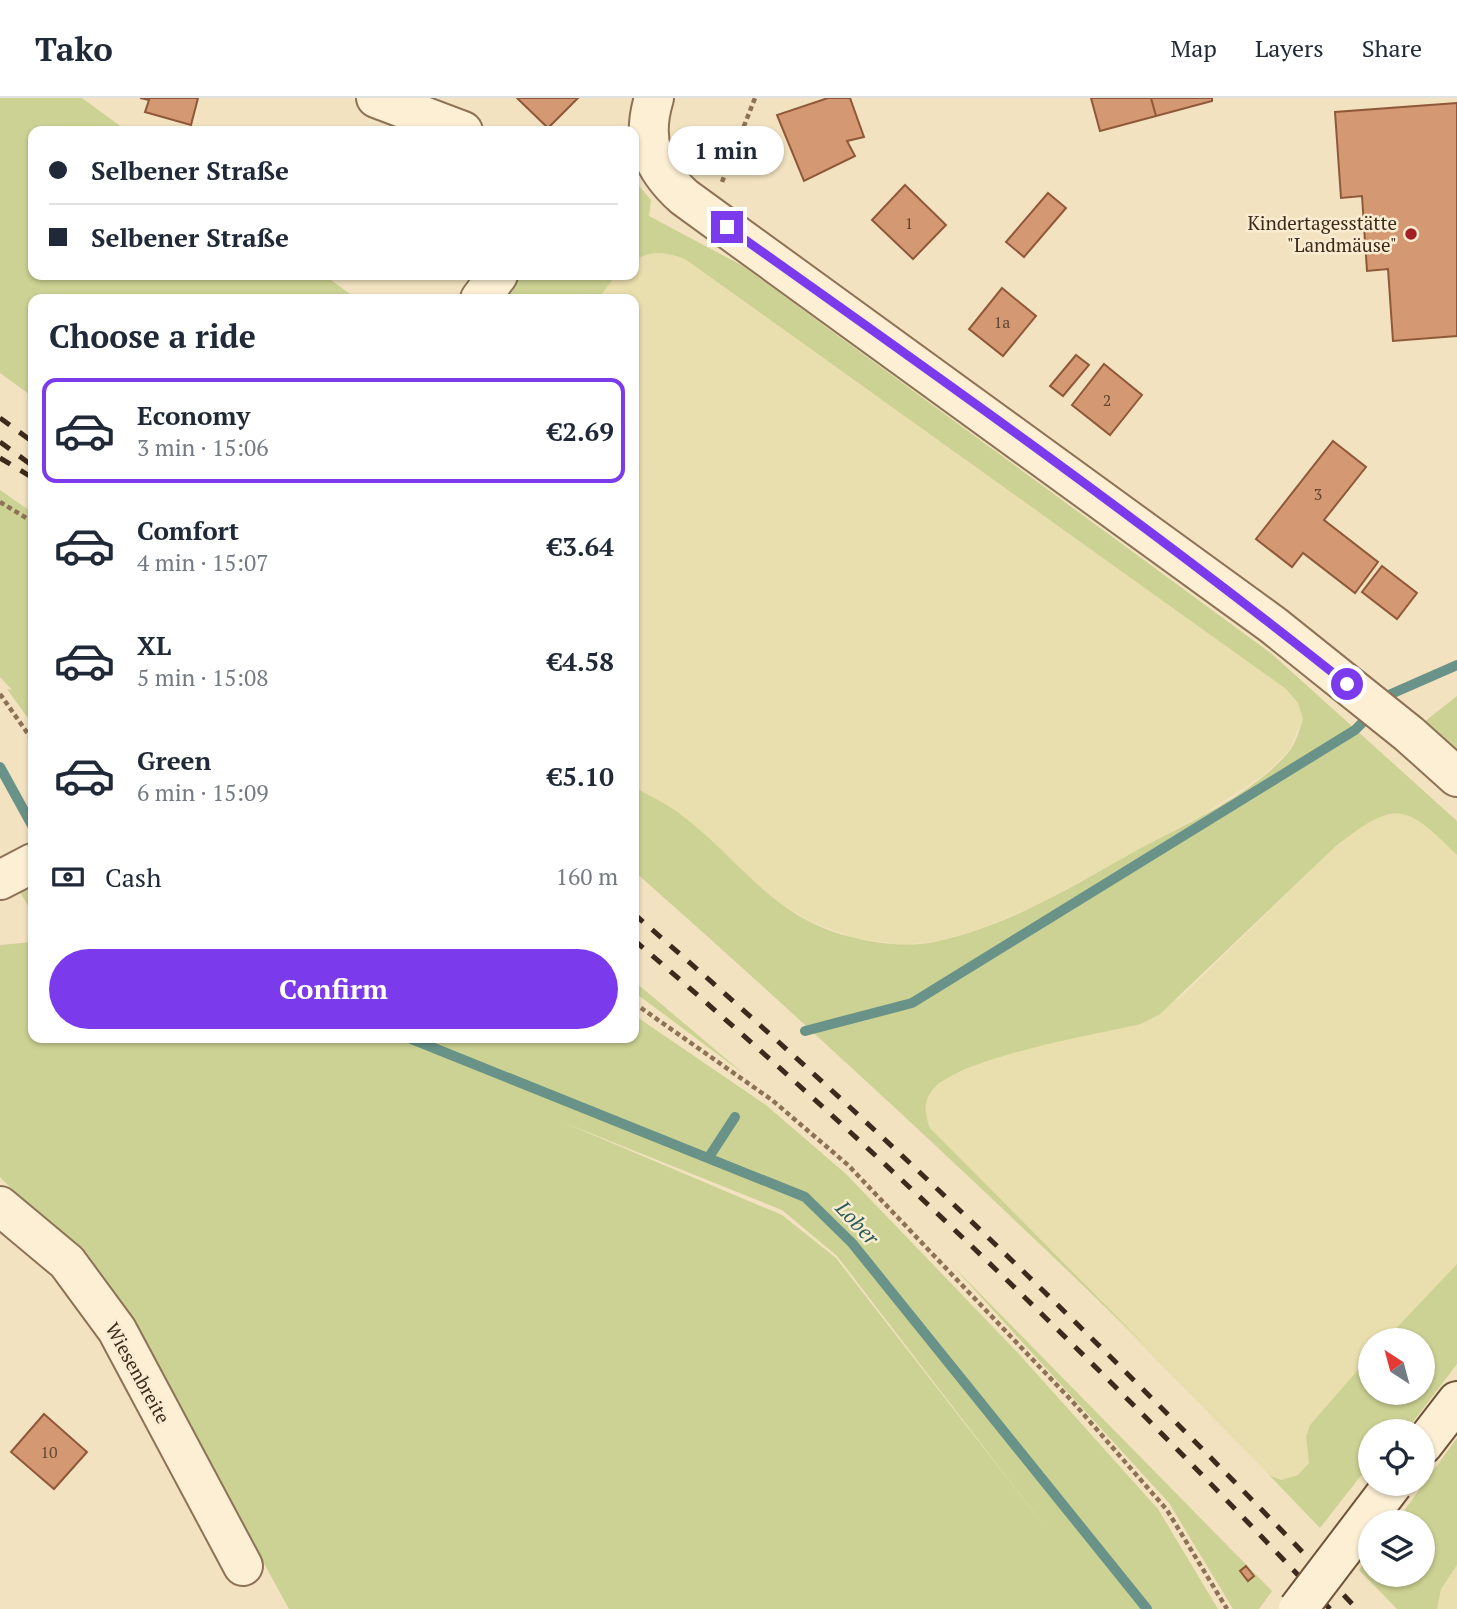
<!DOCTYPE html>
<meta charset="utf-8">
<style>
:root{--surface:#fff;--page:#f2f2f3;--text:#1f2937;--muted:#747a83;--line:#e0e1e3;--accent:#7c3aed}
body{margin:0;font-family:"PT Serif",serif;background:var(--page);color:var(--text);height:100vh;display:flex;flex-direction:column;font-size:26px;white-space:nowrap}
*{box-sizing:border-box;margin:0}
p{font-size:23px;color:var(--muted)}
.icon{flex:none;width:38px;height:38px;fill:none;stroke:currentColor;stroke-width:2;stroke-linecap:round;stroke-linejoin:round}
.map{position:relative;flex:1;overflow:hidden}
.sheet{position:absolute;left:28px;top:196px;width:611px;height:749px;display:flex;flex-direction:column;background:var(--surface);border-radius:14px;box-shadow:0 2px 5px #0004}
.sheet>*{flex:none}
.banner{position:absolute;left:28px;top:28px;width:611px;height:154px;border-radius:14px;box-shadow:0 2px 5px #0004;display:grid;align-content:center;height:154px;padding:0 21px;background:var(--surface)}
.needle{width:46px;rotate:324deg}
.tools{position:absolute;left:1358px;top:1230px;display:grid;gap:14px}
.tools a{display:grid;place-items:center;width:77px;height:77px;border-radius:50%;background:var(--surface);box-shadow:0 2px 5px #0004;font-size:35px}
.end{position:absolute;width:32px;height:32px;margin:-16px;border:9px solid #7c3aed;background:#fff;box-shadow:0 0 0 4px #fff}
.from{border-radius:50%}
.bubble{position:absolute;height:49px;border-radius:24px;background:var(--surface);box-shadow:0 2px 5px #0004;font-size:23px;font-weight:800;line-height:49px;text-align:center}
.banner b{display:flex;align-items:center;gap:24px;height:66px;font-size:26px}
.banner b+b{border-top:2px solid var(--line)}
.banner i{width:18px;height:18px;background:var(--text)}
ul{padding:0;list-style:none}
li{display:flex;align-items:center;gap:21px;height:105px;margin:0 14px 10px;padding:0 7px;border:4px solid transparent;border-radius:14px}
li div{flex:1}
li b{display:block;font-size:26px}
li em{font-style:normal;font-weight:800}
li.selected{border-color:var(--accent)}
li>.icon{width:63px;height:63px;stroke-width:1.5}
h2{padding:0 21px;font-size:32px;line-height:84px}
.pay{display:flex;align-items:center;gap:18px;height:77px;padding:0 21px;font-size:26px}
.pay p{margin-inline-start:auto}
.primary-button{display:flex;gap:14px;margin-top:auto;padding:14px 21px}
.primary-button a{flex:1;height:80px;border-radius:42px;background:var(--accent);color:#fff;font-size:28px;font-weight:800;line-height:80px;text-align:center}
header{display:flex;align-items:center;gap:42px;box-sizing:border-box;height:98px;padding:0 35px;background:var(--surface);border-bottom:2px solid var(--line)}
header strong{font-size:33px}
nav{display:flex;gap:38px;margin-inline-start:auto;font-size:24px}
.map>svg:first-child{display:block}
.farmland{fill:#e9dead}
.green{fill:#ccd293;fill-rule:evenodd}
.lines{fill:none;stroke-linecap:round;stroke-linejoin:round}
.stream{stroke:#699388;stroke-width:10}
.building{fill:#d49872;stroke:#8f5939;stroke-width:2}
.minor-casing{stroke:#8d7256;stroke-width:42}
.secondary-casing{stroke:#6f5339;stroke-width:42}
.path{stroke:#8d7256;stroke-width:4.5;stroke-dasharray:5 3.5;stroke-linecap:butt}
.minor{stroke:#fcefd4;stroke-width:38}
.secondary{stroke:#fcefd4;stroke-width:38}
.rail{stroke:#3c2a1c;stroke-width:5;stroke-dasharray:12 12;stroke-linecap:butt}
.secondary-bridge-casing{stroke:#6f5339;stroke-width:42;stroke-linecap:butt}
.secondary-bridge{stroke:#fcefd4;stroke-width:38}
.route{stroke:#7c3aed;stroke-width:9}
.poi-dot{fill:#a32024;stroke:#f9ecd1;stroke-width:2.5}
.labels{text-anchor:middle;stroke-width:5;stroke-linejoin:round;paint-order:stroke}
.number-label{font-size:16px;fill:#624632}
.poi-label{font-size:19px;fill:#3c2a1c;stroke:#f9ecd1;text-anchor:end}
.street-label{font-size:19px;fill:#3c2a1c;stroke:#f9ecd1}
.water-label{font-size:21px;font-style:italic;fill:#2a5d58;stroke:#f9ecd1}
</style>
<header>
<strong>Tako</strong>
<nav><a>Map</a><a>Layers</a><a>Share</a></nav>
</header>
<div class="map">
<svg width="1457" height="1511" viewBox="0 0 1457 1511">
<rect width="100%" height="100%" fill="#f2e2c0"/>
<!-- farmland -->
<path class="farmland" d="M663,154L685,161L1286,591L1298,605L1303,621L1288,654L1265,676L1204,716L1041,805L978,832L933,844L902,847L853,840L812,824L768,799L678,715L634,689V201H598L616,177H634V161L648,155Z
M1402,715L1422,722L1457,757V1166L1385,1242H1370V1258L1310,1327L1306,1339L1309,1365L1298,1377L1281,1382L1269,1377L930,1030L925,1017L926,1003L932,992L950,978L987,963L1179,901L1337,747L1362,727L1382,717Z
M1457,1467V1511H1437L1441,1491Z"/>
<!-- green -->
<path class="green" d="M0,0H82L127,33H33V177H324L357,201H33V299L0,275Z
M634,82L651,102L649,118L743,168L1272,556L1457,723V757C1406,706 1396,701 1337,747L1160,916L1141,926C1098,936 954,960 931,994C923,1005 925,1017 930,1030L1151,1253C982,1089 810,929 634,773V689C649,698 666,705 680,716C741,761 771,821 855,840C880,846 908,849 934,844C1008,829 1076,786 1141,750C1188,725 1253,696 1288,655C1296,645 1299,633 1303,621L1298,605L1286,591L685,161C665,154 653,152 634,162Z
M515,177H616L598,201H498Z
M0,392L33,415V627L7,591L12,592L0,579Z
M1457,598V659L1419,628Z
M33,783V816L18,791Z
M33,844V940H634V917L766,1007L846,1076L1018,1255L1158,1411L1218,1511H289L117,1198L0,1079V847ZM560,1023L782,1112L837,1158L1049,1434L836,1160L782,1117Z
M634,883L744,976L634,894Z
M951,1166L1272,1493L1259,1511H1233L1169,1405Z
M1457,1166V1266L1406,1333L1370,1334V1366L1320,1430L1269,1377L1281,1382L1298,1377L1309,1365L1306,1339L1310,1327L1370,1258V1295H1423V1242H1385Z
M1457,1340V1467L1441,1491L1437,1511H1397L1359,1472L1370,1458V1477H1423V1424H1396Z"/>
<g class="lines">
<!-- stream -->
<path class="stream" d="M1383,604L1391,596L1457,567
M0,669L33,729
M805,933L912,905L1355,632L1372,615
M409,940L805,1099L852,1145L1147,1511
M709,1059L735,1019"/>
</g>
<!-- building -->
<path class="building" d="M140,0H198L191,27L145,14L149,2Z
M517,0H578L548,30Z
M828,0H850L864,39L847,43L855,58L804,83L777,17Z
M1091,0H1151L1156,18L1100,33Z
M1151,0H1212V3L1156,18Z
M1457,5V238L1393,243L1388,171L1367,173L1362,98L1341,100L1335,14Z
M905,87L946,127L913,161L872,122Z
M1048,95L1066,110L1024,159L1006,144Z
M1002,190L1036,218L1003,258L969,231Z
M1076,257L1089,267L1063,298L1050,288Z
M1104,266L1142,297L1110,337L1072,307Z
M1333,343L1366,369L1324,422L1378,464L1355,495L1303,455L1292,469L1256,441Z
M1382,468L1417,495L1397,521L1362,494Z
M44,1316L87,1354L54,1391L11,1354Z
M1246,1468L1254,1478L1248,1483L1240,1473Z"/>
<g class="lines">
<defs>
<path id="minor" d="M376,0L463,33
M654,0C641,43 652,70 684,99L1273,527L1409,636L1457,679
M480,201L498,177
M0,782L33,765
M0,1108L67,1164L117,1232L243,1468"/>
<path id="secondary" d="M1423,1347L1457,1303"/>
</defs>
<!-- minor casing -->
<use href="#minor" class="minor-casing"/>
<!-- secondary casing -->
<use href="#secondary" class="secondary-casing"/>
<!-- path -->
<path class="path" d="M722,84L755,0
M0,404L33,424
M0,596L33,643
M634,905L772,1002L848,1067L1072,1303L1167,1412L1227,1511"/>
<!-- minor -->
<use href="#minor" class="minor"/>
<!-- secondary -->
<use href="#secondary" class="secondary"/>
<!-- rail -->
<path class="rail" d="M0,320L33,344
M0,344L33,368
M0,360L33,380
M634,816C887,1035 1126,1268 1357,1511
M634,842C878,1051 1110,1276 1330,1511"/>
<defs>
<path id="secondary-bridge" d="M1298,1511L1393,1386"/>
</defs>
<!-- secondary-bridge casing -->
<use href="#secondary-bridge" class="secondary-bridge-casing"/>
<!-- secondary-bridge -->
<use href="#secondary-bridge" class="secondary-bridge"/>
</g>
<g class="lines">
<!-- route -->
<path class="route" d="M727,129C936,277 1147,426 1347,586"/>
</g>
<!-- markers -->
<circle class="poi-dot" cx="1411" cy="136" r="7"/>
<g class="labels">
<!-- number labels -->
<g class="number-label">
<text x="909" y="131">1</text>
<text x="1002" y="230">1a</text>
<text x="1107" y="308">2</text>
<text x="1318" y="402">3</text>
<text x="49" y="1360">10</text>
</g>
<!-- poi labels -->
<g class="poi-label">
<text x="1397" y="132">Kindertagesstätte<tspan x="1397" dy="22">"Landmäuse"</tspan></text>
</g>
<!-- street labels -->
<g class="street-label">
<text transform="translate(138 1275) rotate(61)" y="7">Wiesenbreite</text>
</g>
<!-- water labels -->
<g class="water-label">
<text transform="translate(857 1125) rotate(47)" y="7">Lober</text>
</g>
</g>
</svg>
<div class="tools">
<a><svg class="needle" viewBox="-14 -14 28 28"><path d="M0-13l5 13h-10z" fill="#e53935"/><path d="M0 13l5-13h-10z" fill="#747a83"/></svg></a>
<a><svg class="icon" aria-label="locate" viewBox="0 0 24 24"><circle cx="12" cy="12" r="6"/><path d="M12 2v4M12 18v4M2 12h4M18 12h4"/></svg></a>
<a><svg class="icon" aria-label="layers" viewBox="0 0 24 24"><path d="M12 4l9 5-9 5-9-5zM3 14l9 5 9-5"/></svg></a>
</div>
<i class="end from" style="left:1347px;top:586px"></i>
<i class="end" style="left:727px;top:129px"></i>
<div class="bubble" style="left:668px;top:28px;width:116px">1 min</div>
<div class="banner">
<b><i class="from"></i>Selbener Straße</b>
<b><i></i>Selbener Straße</b>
</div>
<section class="sheet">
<h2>Choose a ride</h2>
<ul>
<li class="selected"><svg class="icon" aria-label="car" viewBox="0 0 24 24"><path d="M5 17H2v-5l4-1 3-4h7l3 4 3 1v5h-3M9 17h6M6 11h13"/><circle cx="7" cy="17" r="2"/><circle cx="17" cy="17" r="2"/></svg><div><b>Economy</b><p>3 min · 15:06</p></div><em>€2.69</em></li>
<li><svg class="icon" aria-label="car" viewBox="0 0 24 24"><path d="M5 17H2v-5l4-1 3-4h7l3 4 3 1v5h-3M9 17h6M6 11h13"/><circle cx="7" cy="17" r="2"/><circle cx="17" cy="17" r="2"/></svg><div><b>Comfort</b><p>4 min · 15:07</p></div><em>€3.64</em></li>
<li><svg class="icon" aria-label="car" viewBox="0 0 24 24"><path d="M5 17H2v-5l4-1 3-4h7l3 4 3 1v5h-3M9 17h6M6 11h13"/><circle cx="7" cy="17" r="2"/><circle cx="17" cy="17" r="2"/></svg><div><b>XL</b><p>5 min · 15:08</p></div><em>€4.58</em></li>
<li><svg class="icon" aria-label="car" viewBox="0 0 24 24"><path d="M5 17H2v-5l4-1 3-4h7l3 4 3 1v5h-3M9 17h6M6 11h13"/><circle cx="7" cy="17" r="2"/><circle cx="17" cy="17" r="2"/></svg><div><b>Green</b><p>6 min · 15:09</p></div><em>€5.10</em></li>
</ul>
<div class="pay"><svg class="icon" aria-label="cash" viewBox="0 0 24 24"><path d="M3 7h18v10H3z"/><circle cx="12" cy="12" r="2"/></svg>Cash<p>160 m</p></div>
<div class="primary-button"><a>Confirm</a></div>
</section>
</div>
